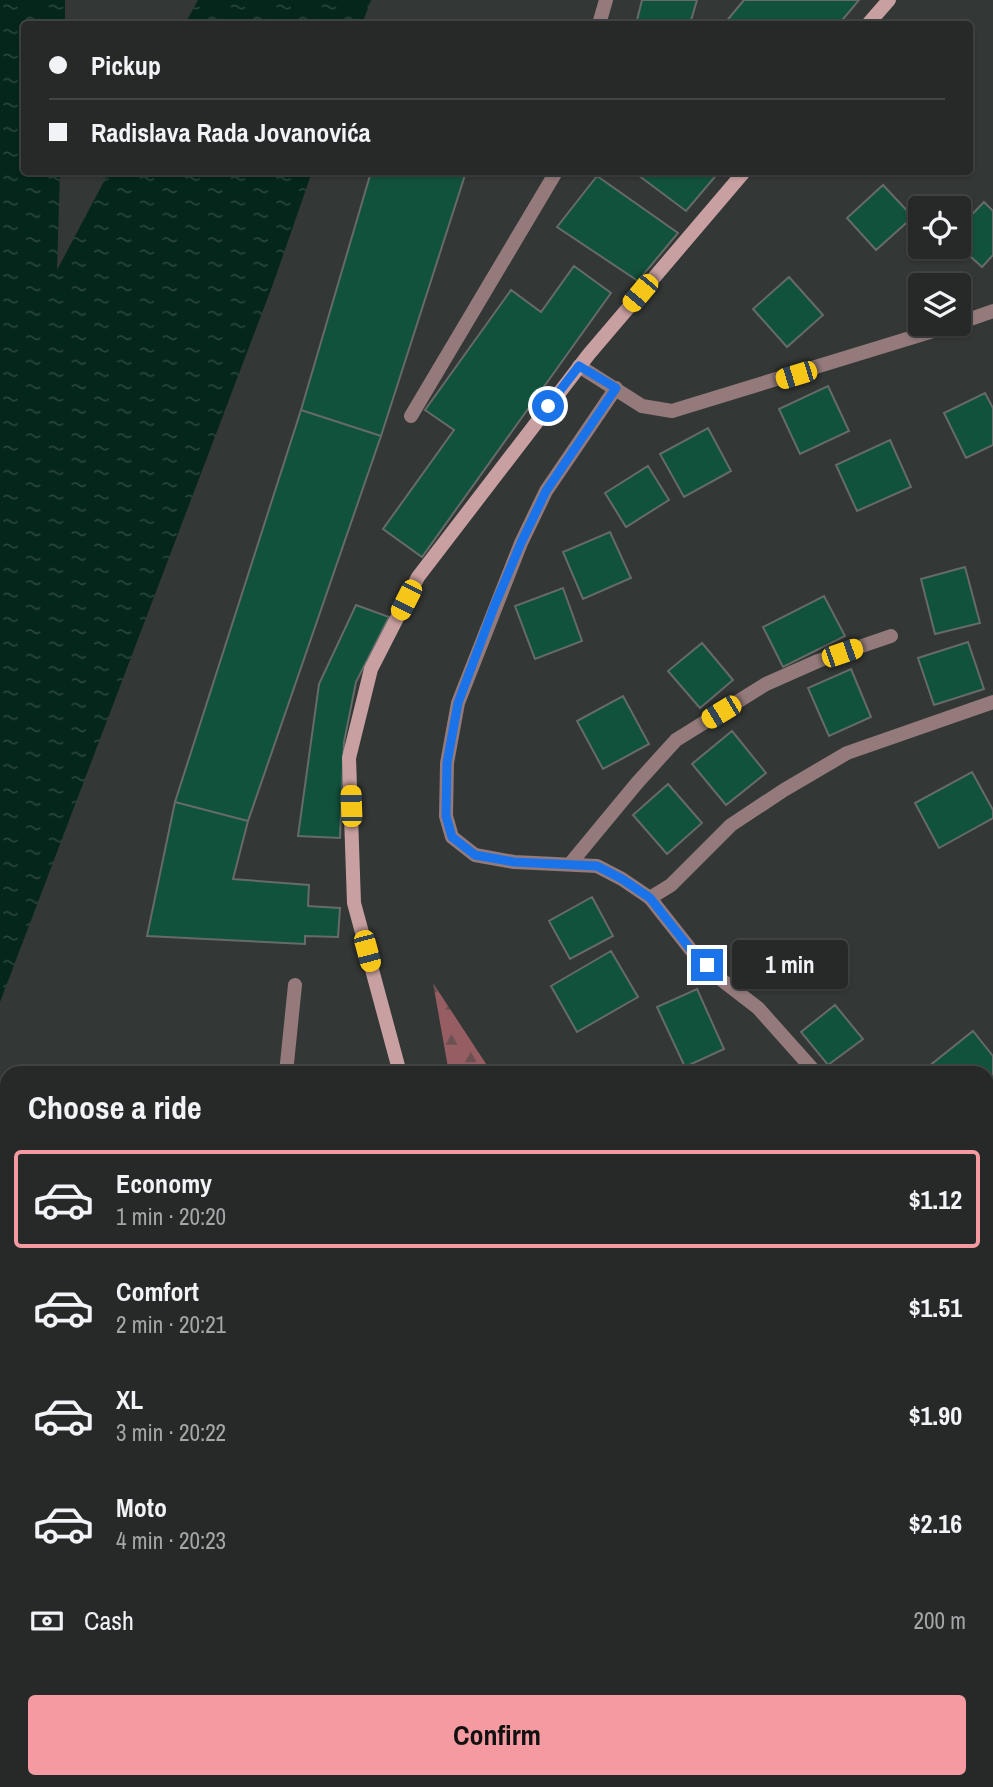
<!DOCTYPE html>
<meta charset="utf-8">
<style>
:root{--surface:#262928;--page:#323534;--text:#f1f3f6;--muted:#a4a6a8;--line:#424545;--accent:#f49aa0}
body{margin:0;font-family:"Archivo Narrow",sans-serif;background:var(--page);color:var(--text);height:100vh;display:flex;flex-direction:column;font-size:26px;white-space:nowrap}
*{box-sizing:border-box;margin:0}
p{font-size:23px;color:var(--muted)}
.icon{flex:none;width:38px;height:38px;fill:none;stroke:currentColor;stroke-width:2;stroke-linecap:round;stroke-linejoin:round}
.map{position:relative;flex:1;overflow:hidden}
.panel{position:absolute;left:0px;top:1066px;width:994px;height:723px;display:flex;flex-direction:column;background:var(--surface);border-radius:21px 21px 0 0;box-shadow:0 2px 5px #0004,0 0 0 2px var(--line)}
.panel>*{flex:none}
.top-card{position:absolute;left:21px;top:21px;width:952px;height:154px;border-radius:7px;box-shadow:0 2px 5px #0004,0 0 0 2px var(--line);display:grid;align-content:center;height:154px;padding:0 28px;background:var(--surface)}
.fabs{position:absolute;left:908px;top:196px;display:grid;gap:14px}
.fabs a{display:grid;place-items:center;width:63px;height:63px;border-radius:7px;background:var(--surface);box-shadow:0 2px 5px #0004,0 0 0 2px var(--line);font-size:35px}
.end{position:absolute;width:32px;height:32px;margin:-16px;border:9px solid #1a73e8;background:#fff;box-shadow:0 0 0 4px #fff}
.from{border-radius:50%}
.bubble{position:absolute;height:49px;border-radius:7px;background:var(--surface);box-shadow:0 2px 5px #0004,0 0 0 2px var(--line);font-size:23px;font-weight:700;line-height:49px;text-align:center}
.car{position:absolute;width:21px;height:42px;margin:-21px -10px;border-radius:9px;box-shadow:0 0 5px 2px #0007;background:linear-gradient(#f5c518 24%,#345 0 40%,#f5c518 0 76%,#345 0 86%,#f5c518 0)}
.top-card b{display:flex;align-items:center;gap:24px;height:66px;font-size:26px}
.top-card b+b{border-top:2px solid var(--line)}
.top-card i{width:18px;height:18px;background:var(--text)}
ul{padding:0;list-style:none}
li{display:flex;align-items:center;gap:21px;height:98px;margin:0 14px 10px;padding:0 14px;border:4px solid transparent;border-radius:7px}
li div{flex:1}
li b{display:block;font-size:26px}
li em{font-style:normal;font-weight:700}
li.on{border-color:var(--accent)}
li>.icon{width:63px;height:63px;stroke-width:1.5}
h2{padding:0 28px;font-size:32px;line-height:84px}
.pay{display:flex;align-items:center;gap:18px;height:77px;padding:0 28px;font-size:26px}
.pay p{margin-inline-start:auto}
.cta{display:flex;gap:14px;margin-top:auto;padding:14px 28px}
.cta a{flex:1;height:80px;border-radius:7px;background:var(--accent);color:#111;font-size:28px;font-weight:700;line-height:80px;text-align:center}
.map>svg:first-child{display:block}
.forest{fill:url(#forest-firs)}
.water{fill:url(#water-ripples)}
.building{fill:#11523d;stroke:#666a68;stroke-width:2}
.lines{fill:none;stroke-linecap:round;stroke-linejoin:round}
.lane{stroke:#947a7b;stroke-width:14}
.street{stroke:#947a7b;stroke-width:14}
.secondary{stroke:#c9a0a1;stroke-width:14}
.route{stroke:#1a73e8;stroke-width:9}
</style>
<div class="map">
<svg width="993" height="1787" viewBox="0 0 993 1787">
<defs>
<pattern id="forest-firs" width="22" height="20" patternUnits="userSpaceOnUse" patternTransform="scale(1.75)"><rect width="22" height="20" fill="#965e62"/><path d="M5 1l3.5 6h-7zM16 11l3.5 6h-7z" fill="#6c5153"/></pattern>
<pattern id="water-ripples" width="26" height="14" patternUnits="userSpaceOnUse" patternTransform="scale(1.75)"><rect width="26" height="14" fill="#05261a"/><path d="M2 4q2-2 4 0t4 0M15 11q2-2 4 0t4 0" fill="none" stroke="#29453b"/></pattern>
</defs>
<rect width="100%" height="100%" fill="#333735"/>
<!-- forest -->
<path class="forest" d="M433,983L492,1073H449Z
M435,1782H666V1787H431Z"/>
<!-- water -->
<path class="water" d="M0,0H65V24H24V172H60L57,270L109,172H312L273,284L0,1002Z
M198,0H371L362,24H185Z"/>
<!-- building -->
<path class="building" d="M642,0H697L690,24H636Z
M744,0H859L839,24H724Z
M371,172H466L381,436L301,410Z
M634,172H719L686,211Z
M597,176L678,233L638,281L557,227Z
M883,185L913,217L876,250L847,218Z
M984,202L993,211V255L982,267L959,246V228Z
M574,266L611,293L422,557L383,529L454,430L425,410L511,290L541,312Z
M789,277L823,315L787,347L753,309Z
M828,386L849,431L800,454L779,409Z
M985,393L993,408V445L966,458L944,413Z
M301,410L381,436L248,821L175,802Z
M708,428L731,471L684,497L660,454Z
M890,440L911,487L857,511L836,465Z
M648,466L669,500L626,527L605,493Z
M610,532L631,578L583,599L563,552Z
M965,567L980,623L935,634L921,579Z
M563,588L582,641L535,659L515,606Z
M824,596L845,636L783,667L763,627Z
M356,605L389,617L356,682L344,742L340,838L298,836L319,684Z
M968,642L984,689L934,705L918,658Z
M702,643L733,680L700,708L668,671Z
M851,669L871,717L829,736L808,688Z
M623,696L649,744L603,769L577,721Z
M732,731L766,773L726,805L692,764Z
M972,772L993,810V818L939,848L915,803Z
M668,784L702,823L667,854L633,815Z
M175,802L248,821L233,879L309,885L308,906L340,908L338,937L305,936V944L147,936Z
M592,897L613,936L570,959L549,921Z
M611,951L638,997L577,1032L551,986Z
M697,989L724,1049L685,1067L657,1007Z
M835,1005L863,1039L828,1065L801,1032Z
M973,1031L993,1056V1076L987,1081V1073H933L928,1067Z"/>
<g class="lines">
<!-- lane -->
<path class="lane" d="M599,24L606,0
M411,416L556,172
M570,864L637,783L676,740L766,684L818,661L891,636
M650,898L671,885L731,825L784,790L847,753L993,702
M286,1073L295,985
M987,1098L993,1094
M0,1677L7,1669
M184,1787L185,1782"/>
<!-- street -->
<path class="street" d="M959,323L993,311
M579,366L642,406L672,411L956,324
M616,388L546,491L521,543L458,703L447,763L446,816L452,837L475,855L514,862L597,866L622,879L650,898L691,950L723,981L758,1008L816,1073
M987,1396L993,1402"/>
<!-- secondary -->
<path class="secondary" d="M868,24L889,0
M400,1073L354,903L349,758L371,669L418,577L589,354L744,172
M372,1787L376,1782"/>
</g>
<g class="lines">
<!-- route -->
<path class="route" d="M548,406L579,366L616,388L546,491L521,543L494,607L458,703L447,763L446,816L452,837L475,855L514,862L597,866L622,879L650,898L691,950L707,965"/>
</g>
</svg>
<div class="fabs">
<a><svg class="icon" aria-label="locate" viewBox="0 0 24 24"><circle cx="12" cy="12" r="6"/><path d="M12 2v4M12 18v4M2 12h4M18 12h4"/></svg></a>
<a><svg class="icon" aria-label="layers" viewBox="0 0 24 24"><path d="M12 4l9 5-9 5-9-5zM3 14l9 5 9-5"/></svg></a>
</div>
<i class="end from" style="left:548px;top:406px"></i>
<i class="end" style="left:707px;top:965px"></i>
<div class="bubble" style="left:732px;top:940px;width:116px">1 min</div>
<i class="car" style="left:640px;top:293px;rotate:220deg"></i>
<i class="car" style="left:796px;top:375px;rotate:253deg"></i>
<i class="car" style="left:406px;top:600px;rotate:207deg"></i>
<i class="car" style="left:842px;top:653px;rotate:71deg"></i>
<i class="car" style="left:721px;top:712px;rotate:239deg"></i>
<i class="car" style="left:351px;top:806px;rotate:358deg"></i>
<i class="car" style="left:367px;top:951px;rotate:165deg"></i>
<div class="top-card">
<b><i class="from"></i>Pickup</b>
<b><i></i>Radislava Rada Jovanovića</b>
</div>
<section class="panel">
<h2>Choose a ride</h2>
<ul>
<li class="on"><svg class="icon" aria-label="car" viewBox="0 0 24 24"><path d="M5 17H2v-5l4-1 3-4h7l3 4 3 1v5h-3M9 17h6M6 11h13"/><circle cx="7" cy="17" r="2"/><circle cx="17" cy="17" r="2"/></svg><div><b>Economy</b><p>1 min · 20:20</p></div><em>$1.12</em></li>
<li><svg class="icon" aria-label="car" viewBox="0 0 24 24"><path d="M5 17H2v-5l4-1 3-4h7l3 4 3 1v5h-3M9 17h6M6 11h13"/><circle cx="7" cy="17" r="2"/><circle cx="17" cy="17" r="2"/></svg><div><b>Comfort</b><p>2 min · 20:21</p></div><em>$1.51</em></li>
<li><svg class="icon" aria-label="car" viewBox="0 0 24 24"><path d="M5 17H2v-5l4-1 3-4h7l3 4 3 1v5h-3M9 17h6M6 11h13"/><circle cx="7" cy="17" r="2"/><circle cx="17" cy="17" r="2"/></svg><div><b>XL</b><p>3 min · 20:22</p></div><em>$1.90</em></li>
<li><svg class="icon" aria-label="car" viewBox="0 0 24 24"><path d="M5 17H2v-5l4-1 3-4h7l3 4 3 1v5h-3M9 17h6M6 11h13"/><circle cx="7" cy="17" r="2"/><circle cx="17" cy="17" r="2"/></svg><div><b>Moto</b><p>4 min · 20:23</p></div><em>$2.16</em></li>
</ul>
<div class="pay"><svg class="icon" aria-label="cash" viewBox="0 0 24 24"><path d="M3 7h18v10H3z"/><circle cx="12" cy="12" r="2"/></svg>Cash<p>200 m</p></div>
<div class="cta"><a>Confirm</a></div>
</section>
</div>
